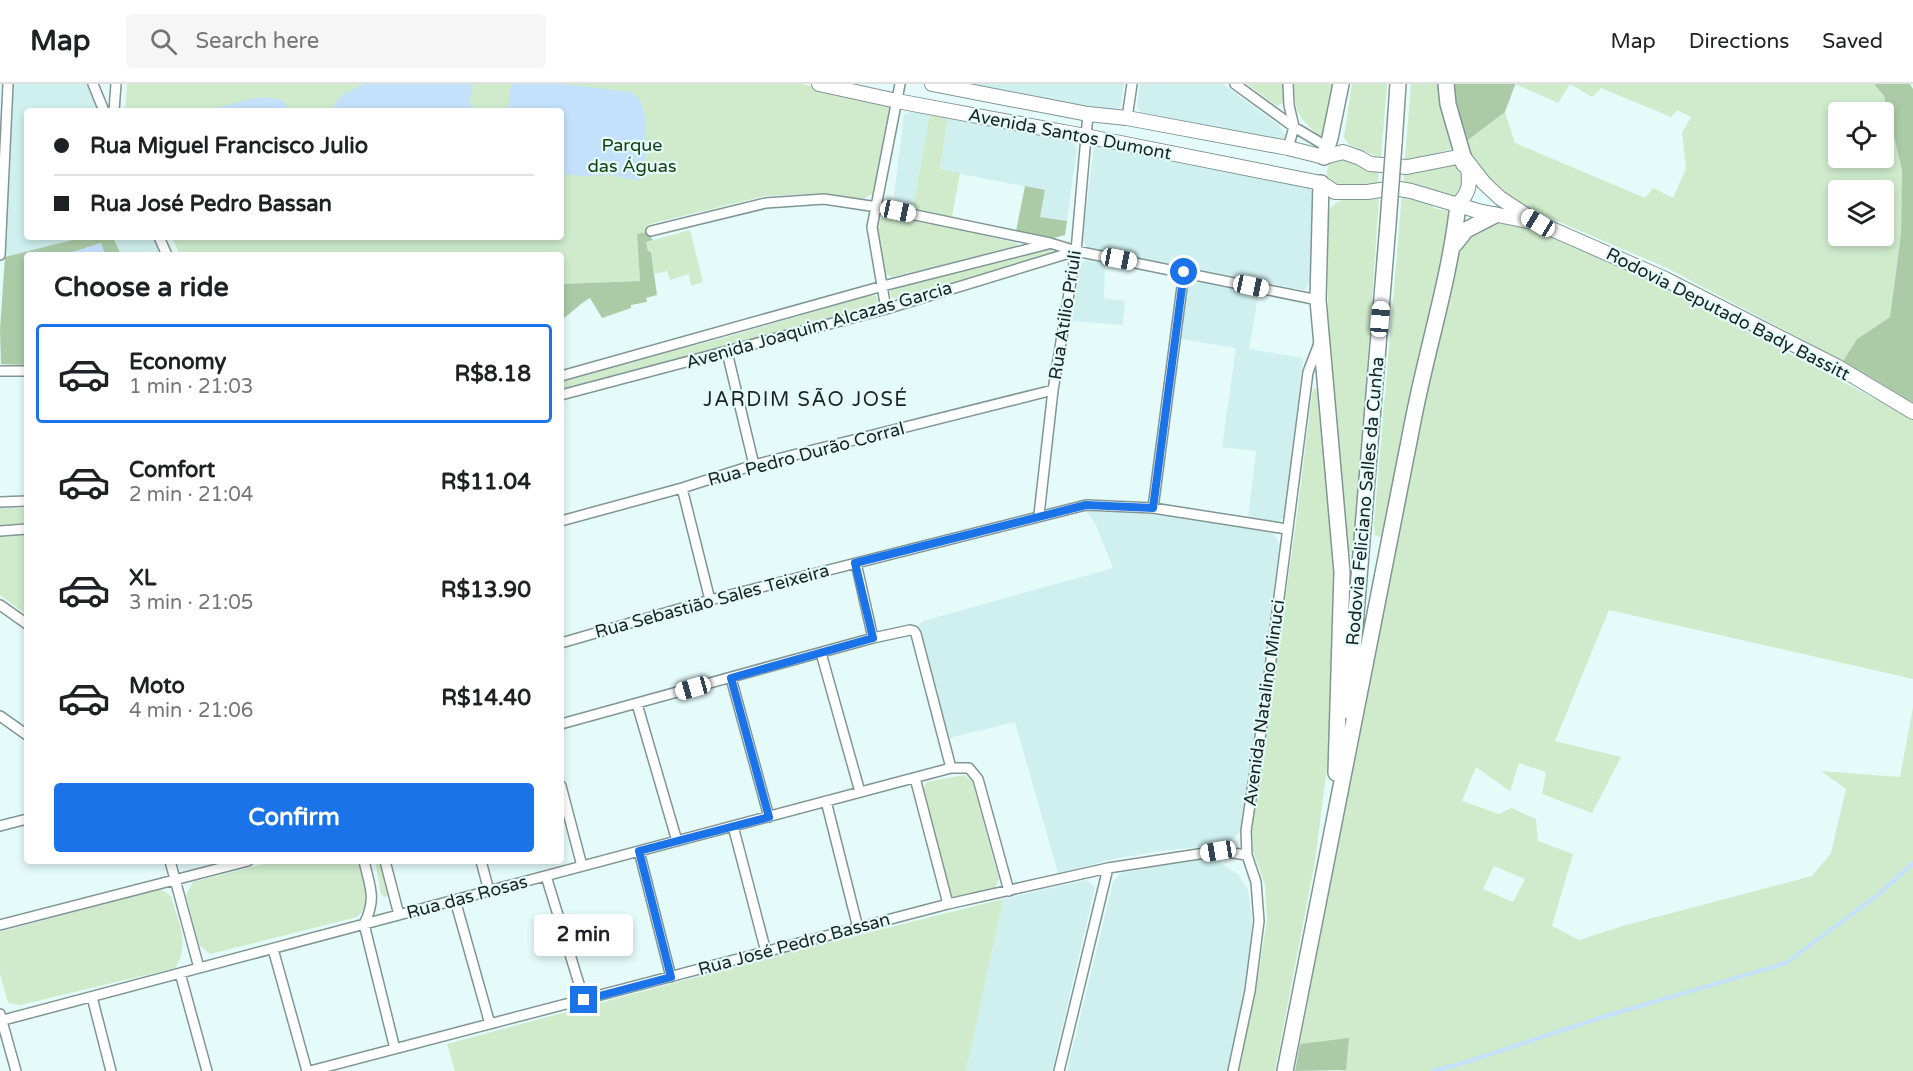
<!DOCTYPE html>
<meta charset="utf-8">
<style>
:root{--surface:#fff;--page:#f6f6f6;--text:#202124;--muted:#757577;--line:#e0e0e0;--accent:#1a73e8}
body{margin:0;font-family:"Varela Round",sans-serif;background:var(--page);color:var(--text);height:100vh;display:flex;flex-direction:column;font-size:22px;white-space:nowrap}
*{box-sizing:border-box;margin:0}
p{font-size:20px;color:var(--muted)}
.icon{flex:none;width:33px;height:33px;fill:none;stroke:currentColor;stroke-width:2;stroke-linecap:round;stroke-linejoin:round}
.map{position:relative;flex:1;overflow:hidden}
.details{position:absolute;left:24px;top:168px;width:540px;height:612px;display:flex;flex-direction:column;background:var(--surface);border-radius:6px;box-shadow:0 3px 9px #0003}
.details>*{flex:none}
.top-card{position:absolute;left:24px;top:24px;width:540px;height:132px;border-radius:6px;box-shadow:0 3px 9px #0003;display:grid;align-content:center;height:132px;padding:0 30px;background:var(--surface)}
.controls{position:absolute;left:1828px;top:18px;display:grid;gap:12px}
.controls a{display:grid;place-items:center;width:66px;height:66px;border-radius:6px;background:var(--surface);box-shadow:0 3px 9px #0003;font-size:30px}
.end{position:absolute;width:27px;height:27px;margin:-14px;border:8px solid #1a73e8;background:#fff;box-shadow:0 0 0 3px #fff}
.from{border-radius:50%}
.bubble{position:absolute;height:42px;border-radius:6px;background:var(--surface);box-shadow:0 3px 9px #0003;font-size:20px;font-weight:700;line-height:42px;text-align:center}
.car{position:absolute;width:18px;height:36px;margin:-18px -9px;border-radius:8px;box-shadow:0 0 4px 2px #0007;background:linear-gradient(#fff 24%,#345 0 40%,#fff 0 76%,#345 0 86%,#fff 0)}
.top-card b{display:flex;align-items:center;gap:21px;height:57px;font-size:22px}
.top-card b+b{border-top:2px solid var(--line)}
.top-card i{width:15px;height:15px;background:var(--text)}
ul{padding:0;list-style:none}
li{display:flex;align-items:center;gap:18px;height:99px;margin:0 12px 9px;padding:0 18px;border:3px solid transparent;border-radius:6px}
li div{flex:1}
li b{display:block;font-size:22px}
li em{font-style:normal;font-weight:700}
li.active{border-color:var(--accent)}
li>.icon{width:54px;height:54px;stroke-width:1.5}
h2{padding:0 30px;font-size:27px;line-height:72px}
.primary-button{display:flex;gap:12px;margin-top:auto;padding:12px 30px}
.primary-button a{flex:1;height:69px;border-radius:6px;background:var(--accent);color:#fff;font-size:24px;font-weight:700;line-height:69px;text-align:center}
header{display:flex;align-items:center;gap:36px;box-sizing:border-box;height:84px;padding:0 30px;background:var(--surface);border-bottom:2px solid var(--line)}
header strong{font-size:28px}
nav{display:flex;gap:33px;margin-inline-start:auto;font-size:21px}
.search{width:420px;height:54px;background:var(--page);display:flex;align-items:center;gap:15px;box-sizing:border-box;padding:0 21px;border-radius:6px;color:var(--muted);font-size:22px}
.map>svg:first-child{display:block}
.built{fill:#cff0ef}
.green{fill:#cfebcc;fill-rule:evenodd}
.forest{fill:#abcba7}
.water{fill:#c4e1fc}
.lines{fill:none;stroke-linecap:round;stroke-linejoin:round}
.stream{stroke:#c4e1fc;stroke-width:4}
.street-casing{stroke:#809594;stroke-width:12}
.secondary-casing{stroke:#809594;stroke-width:16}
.primary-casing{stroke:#809594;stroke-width:18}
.street{stroke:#fff;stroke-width:9}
.secondary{stroke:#fff;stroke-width:14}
.primary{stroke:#fff;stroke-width:15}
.primary-bridge-casing{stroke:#809594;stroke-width:18;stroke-linecap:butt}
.primary-bridge{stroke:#fff;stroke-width:15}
.route{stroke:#1a73e8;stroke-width:8}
.labels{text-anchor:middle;stroke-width:4.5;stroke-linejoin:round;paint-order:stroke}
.street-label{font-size:18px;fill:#1a2322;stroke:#e4fbfa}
.park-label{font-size:18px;fill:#144011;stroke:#e4fbfa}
.neighbourhood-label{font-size:20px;letter-spacing:1.5px;fill:#1a2322;stroke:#e4fbfa}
</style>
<header>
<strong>Map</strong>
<div class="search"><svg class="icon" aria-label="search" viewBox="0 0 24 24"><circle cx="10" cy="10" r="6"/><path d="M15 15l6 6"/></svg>Search here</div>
<nav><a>Map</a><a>Directions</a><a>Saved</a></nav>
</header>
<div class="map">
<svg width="1913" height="987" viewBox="0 0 1913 987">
<rect width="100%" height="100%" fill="#e4fbfa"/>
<!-- built -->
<path class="built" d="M14,0H92L103,27H27V153H84L5,173Z
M961,0H1124L1120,24L1115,26L1088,25Z
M1140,0H1223L1279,41L1284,49L1285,56H1280L1143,30L1137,23Z
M912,27L930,30L913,124L898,120L894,111L904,31Z
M948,34L1070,56L1077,64L1067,137L1040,133L1044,106L940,86Z
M1098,61L1308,103L1315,110L1312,196L1304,206L1087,164L1082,156L1094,63Z
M113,153H155L162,171H121Z
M1087,176L1105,179L1104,214L1125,217L1123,241L1072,237L1080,179Z
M1196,195L1259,208L1249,265L1303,274L1284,434L1277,439L1248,435L1256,367L1222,363L1236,264L1180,255L1187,199Z
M1086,427L1151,430L1273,449L1280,460L1243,744L1229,760L1168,766L1118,774L1058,789L1015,638L949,654L918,542L923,537L1113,484L1096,441Z
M1200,775L1215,776L1238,790L1248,806L1252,837L1246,906L1229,987H1067L1113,798L1121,789Z
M1086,796L1095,803L1052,987H966L1003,815Z"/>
<!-- green -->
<path class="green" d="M127,0H801L883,16L889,21L891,28L874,109L862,116L825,109L765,112L650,140L647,142V148L637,151L640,197L561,200V171H180L172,153H561V27H125Z
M1247,0H1283V19L1277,22Z
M1294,0H1335L1324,53L1319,52C1298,32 1295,30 1294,0Z
M1352,0H1387L1381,74L1349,61L1344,53Z
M1411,0H1442L1455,64L1416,75H1405Z
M1515,0H1570L1558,19Z
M1570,0H1874L1884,12L1902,86L1901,150L1890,233L1857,255L1843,277L1665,183L1522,122C1494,105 1480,87 1464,59L1505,28L1515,59L1645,114L1653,104L1673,114L1686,85L1682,49L1691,33L1677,26L1671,33L1601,4L1592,13ZM1839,28H1884V74H1839ZM1839,106H1884V152H1839Z
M930,30L948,34L940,85L960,89L952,133L913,124Z
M1341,75H1349L1379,87L1378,99C1366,98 1311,111 1331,77Z
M1455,80L1461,81L1467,94L1459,112L1451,115L1404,101V88Z
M1402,110L1423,115L1436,125L1452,127L1453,133L1383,452L1380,453L1375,451L1374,440Z
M1379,114L1355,459L1354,467L1351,469L1348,466L1328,252V127C1340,110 1360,114 1379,114Z
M889,132H904L1019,160L1013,164L892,193L885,189L876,141L881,134Z
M1498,137L1530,144L1657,200L1913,335V595L1609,526L1555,657L1621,673L1592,729L1542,710L1546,688L1519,679L1510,707L1476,683L1462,717L1499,730L1511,724L1536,735L1538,757L1573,770L1552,842L1579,856L1626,841L1812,792L1831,769L1846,705L1821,687L1900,693L1913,623V987H1340L1346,985L1300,960L1421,319L1459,166C1469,149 1479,144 1498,137ZM1494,782L1525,795L1513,818L1483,805Z
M690,146L703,198L691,202L689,190L670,196L667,187L655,190L651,168L648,167L646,158Z
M1048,163H1053L1054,168L1051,172L897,215L891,213L890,207L897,204Z
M871,211L876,212L878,217L874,221L727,263L561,306V296L723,254Z
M1314,304L1318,306L1321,313L1338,488L1329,669L1315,777L1275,987H1239L1255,910L1267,836L1265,801L1253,767L1252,746L1295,447L1312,310Z
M0,424H27V440L0,441Z
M27,451V531L0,511V453Z
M964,691L972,697L999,795L995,804L956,814L949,812L922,706L927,698Z
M276,777H367C371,801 376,814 357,833L210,870L199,861L186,811L193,798Z
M375,777H381L390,808L389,811L384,813L381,810Z
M160,805L171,812C178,838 191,860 175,884L20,921L8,919L0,890V848Z
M1003,815L966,987H455L447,960L767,874Z"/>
<!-- forest -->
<path class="forest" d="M1450,0H1515V1L1505,28L1464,59Z
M1874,0H1910L1913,5V319L1843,277L1857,255L1890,233L1901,150L1902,86L1884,12Z
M1025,102L1045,106L1040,133L1067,137L1065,151L1050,155L1016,147Z
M647,148L653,156L646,158L648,167L651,168L657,211L646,214L647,218L631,221V224L602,234L590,214C579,220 572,229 561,236V200L640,197L637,150Z
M84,153H113L121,171H105L101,159L64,171H27V281L1,280L0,245L5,173Z
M1349,954L1346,986L1295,987L1300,960Z"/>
<!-- water -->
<path class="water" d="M364,0H473L470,14L471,27H330L342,11Z
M513,0H561L631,8C653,17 645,73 643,93L639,96H634L611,91L585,92L561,90V27H508L510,5Z
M266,13L282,16L289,27H206L250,15Z
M101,159L105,171H64Z"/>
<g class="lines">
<!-- stream -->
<path class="stream" d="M1433,987L1463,979L1609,931L1786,879L1879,810L1913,779"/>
<defs>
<path id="street" d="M93,0L104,27
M1235,0L1294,43L1329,64
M114,27L116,0
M1127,34L1132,0
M1288,64L1294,43L1289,21L1288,0
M651,147L766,119L824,115L877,123L1050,159L1076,167L1318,216
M159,153L167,171
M0,171L8,0
M886,225L872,143L900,0
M727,268L754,381
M0,287H27
M561,292L883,202L1048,160
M561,311L886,225L1076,167
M682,404L710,516
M0,418L27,417
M1153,424L1184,188
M1039,431L1053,306L1076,167L1088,30
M561,437L682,404L754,381L1053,306
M0,447L27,445
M856,479L873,554
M0,521L27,540
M561,559L710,516L1086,421L1153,424L1287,445
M821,569L860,708
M731,594L769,733
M637,620L677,757
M0,632L27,651
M561,640L873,554L910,546L914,547L916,550L951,684
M915,694L948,820
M561,702L582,782
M826,717L858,844
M0,742L27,735
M733,742L766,868
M639,767L671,893
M170,777L199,884
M364,777C370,803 377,815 364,840L395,965
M385,777L399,831
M481,777L489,807
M546,792L584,916
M455,816L490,940
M0,841L248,777
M273,865L307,987
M180,889L207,987
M92,913L111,987
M0,930L16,987
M0,937L951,684H969L978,695L1009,807
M310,987L948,820L1108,784L1218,767L1247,771
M1059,987L1108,784
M1233,987L1250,907L1259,837L1256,798L1247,771L1246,747L1267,607L1308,288L1320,257"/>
<path id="secondary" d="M819,0L897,17L1085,52L1321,99L1335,108H1367L1394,104L1411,107L1478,127L1538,139
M932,0L1088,30L1127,34L1288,64L1324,73L1343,68L1360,74L1370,80L1407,83L1463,72
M1463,72L1484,99L1500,114L1538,139L1663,194L1838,283L1913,328
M1458,120C1470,108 1470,100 1468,84L1463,80"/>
<path id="primary" d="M1446,0L1448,20L1463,72
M1394,59L1398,0
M1324,73L1330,54L1341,0
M1321,99L1318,216L1342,488L1336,689
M1455,160L1466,146L1495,131
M1348,627L1388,140
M1285,987C1326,772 1371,557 1412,342C1426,267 1450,195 1458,120"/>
</defs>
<!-- street casing -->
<use href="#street" class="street-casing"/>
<!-- secondary casing -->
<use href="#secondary" class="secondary-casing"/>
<!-- primary casing -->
<use href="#primary" class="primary-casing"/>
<!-- street -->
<use href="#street" class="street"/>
<!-- secondary -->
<use href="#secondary" class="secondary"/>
<!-- primary -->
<use href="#primary" class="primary"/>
<defs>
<path id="primary-bridge" d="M1388,140L1394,59"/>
</defs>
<!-- primary-bridge casing -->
<use href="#primary-bridge" class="primary-bridge-casing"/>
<!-- primary-bridge -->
<use href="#primary-bridge" class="primary-bridge"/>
</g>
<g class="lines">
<!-- route -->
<path class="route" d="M584,916L671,893L639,767L769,733L731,594L873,554L855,479L1086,421L1153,424L1184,188"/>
</g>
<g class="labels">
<!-- street labels -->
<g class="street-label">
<text transform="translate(1070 50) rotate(11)" y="6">Avenida Santos Dumont</text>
<text transform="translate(1728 230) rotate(27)" y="6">Rodovia Deputado Bady Bassitt</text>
<text transform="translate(1065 231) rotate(-81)" y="6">Rua Atilio Priuli</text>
<text transform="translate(819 241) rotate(-16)" y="6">Avenida Joaquim Alcazas Garcia</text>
<text transform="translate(806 370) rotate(-15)" y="6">Rua Pedro Durão Corral</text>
<text transform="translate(1365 417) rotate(-85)" y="6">Rodovia Feliciano Salles da Cunha</text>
<text transform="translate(712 517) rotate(-15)" y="6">Rua Sebastião Sales Teixeira</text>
<text transform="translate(1264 619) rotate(-82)" y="6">Avenida Natalino Minuci</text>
<text transform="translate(467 813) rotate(-15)" y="6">Rua das Rosas</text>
<text transform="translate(794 860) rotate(-15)" y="6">Rua José Pedro Bassan</text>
</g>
<!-- park labels -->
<g class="park-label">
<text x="632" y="67">Parque<tspan x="632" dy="21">das Águas</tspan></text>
</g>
<!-- neighbourhood labels -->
<g class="neighbourhood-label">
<text x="806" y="322">JARDIM SÃO JOSÉ</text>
</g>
</g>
</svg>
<div class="controls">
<a><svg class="icon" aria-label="locate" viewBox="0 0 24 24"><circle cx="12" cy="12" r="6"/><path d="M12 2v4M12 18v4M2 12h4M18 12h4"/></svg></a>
<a><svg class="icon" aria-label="layers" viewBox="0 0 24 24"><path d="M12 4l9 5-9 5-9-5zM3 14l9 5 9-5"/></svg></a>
</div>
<i class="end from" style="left:1184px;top:188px"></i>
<i class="end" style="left:584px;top:916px"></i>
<div class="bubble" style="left:534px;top:830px;width:99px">2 min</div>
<i class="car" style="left:898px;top:127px;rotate:102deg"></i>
<i class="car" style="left:1538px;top:139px;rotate:301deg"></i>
<i class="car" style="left:1119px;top:175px;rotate:101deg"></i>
<i class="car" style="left:1251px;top:202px;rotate:102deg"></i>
<i class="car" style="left:1380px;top:235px;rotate:5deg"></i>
<i class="car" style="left:693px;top:604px;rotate:254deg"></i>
<i class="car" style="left:1218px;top:767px;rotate:261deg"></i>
<div class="top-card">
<b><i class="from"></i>Rua Miguel Francisco Julio</b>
<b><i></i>Rua José Pedro Bassan</b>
</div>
<section class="details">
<h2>Choose a ride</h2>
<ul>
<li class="active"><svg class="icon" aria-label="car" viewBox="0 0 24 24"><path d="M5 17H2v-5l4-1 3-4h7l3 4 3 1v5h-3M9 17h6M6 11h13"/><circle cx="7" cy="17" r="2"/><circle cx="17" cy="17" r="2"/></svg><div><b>Economy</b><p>1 min · 21:03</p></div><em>R$8.18</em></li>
<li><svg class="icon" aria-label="car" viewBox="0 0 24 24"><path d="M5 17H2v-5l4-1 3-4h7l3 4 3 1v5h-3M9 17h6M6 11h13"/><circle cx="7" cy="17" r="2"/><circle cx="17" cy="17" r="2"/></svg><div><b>Comfort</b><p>2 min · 21:04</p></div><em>R$11.04</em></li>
<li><svg class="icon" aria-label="car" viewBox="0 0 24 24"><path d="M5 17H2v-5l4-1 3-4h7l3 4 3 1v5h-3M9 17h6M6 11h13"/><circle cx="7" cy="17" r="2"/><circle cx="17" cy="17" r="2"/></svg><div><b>XL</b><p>3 min · 21:05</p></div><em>R$13.90</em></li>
<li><svg class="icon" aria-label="car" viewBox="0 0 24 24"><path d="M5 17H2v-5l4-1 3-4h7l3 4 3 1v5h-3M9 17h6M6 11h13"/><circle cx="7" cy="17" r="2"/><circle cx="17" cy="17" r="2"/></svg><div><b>Moto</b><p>4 min · 21:06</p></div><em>R$14.40</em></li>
</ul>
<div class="primary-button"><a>Confirm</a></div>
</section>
</div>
